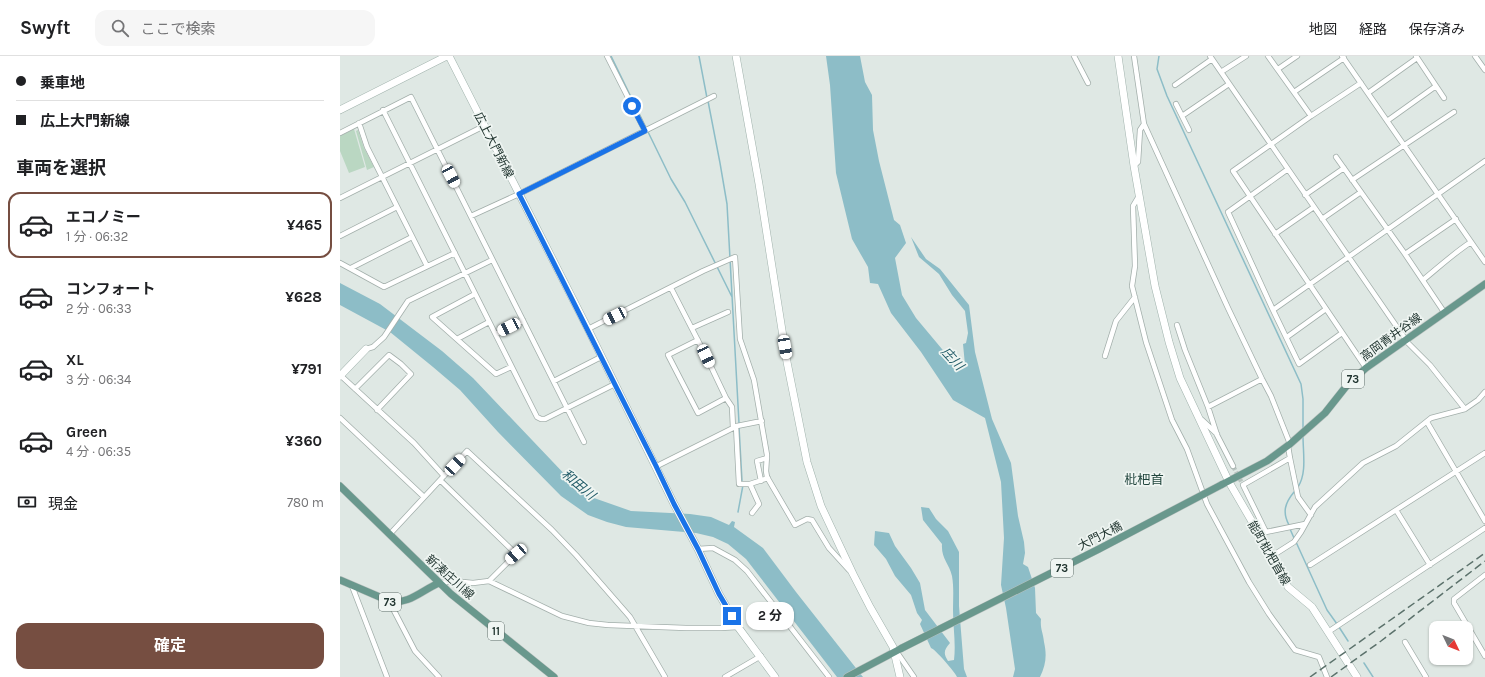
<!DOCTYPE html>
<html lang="ja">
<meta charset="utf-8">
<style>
:root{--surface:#fff;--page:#f6f6f6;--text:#202124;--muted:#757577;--line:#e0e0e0;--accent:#764e41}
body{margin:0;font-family:Karla,"Noto Sans JP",sans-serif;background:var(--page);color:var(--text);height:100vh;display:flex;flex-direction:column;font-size:15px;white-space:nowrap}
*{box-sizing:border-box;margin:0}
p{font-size:13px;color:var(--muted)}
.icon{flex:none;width:22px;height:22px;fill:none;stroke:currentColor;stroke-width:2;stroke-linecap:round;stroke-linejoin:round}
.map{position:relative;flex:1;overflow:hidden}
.panel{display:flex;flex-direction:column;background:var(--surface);width:340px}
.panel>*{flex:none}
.top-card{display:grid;align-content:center;height:88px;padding:0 16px;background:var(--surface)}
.needle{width:26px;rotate:133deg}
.controls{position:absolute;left:1089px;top:565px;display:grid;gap:8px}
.controls a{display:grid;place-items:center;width:44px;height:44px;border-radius:8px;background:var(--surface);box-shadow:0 1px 3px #0004;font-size:20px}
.end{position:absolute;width:18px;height:18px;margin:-9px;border:5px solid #1a73e8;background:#fff;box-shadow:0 0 0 2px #fff}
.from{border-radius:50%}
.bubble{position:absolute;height:28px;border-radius:12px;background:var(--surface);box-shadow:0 1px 3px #0004;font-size:13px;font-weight:700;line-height:28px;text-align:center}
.car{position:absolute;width:12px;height:24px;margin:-12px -6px;border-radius:5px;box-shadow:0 0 3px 1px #0007;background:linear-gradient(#fff 24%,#345 0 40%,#fff 0 76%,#345 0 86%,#fff 0)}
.top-card b{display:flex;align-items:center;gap:14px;height:38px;font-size:15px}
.top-card b+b{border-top:1px solid var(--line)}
.top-card i{width:10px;height:10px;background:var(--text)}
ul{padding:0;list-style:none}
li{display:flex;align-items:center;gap:12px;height:66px;margin:0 8px 6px;padding:0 8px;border:2px solid transparent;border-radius:12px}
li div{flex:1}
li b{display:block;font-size:15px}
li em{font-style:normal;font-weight:700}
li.on{border-color:var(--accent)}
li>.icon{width:36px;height:36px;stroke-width:1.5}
h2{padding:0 16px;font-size:18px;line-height:48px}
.pay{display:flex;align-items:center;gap:10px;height:44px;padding:0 16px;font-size:15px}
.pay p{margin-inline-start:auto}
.action{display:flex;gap:8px;margin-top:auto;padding:8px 16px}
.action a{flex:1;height:46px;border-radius:12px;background:var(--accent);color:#fff;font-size:16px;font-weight:700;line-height:46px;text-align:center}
header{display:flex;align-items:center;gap:24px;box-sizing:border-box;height:56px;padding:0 20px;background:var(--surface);border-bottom:1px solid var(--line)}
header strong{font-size:19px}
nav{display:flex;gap:22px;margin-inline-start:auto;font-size:14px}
.search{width:280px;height:36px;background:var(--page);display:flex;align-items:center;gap:10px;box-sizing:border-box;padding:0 14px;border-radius:12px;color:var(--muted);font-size:15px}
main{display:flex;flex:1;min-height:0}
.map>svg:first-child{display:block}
.green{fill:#bad7c2}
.water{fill:#8dbdc7}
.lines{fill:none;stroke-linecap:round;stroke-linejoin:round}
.stream{stroke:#8dbdc7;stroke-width:1.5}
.street-tunnel{stroke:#b9c4c0;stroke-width:4.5;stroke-dasharray:4.5 2;stroke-linecap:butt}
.street-casing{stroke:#a3afab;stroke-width:6}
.secondary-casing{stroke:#a0b2ac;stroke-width:8}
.primary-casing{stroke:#bdc3c1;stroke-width:8}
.street{stroke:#fff;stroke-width:4.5}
.secondary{stroke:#fff;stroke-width:7}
.primary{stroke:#69988d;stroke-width:7}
.rail{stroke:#5c726c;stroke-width:1.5;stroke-dasharray:8 4;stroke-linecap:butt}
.primary-bridge-casing{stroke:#bdc3c1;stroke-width:8;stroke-linecap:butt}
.primary-bridge{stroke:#69988d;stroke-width:7}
.route{stroke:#1a73e8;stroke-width:5}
.labels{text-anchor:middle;stroke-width:3.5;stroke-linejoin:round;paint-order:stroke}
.shield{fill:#eff5f2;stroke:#606f6b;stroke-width:1}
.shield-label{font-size:11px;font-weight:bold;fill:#223631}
.street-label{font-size:12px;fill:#223631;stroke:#eff5f2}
.water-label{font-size:13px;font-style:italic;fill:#245d69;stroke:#eff5f2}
.neighbourhood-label{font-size:13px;fill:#21453d;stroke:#eff5f2}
</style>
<header>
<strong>Swyft</strong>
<div class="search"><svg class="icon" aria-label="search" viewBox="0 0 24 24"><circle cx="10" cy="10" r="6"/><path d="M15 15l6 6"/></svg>ここで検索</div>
<nav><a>地図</a><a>経路</a><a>保存済み</a></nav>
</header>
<main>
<section class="panel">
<div class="top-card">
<b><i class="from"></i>乗車地</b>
<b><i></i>広上大門新線</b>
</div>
<h2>車両を選択</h2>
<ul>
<li class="on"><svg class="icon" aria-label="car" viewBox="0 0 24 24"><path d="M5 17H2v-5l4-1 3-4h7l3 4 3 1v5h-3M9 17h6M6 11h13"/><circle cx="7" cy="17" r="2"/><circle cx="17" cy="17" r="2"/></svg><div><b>エコノミー</b><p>1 分 · 06:32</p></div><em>¥465</em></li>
<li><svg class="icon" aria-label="car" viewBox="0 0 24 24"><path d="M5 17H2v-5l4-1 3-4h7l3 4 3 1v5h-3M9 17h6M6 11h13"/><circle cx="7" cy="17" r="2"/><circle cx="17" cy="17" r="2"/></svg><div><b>コンフォート</b><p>2 分 · 06:33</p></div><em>¥628</em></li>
<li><svg class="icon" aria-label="car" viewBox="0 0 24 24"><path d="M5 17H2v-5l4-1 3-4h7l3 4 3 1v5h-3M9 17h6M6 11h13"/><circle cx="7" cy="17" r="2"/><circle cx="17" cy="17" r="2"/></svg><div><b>XL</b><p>3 分 · 06:34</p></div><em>¥791</em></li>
<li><svg class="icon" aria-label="car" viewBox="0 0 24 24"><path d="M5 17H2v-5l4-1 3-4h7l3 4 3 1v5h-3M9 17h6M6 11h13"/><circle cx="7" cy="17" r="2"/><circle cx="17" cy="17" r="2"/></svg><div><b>Green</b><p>4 分 · 06:35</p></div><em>¥360</em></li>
</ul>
<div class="pay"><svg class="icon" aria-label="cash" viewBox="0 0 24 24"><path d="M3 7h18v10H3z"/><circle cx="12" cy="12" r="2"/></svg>現金<p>780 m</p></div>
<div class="action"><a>確定</a></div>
</section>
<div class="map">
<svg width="1145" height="621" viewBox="0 0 1145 621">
<rect width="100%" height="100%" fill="#dfe8e4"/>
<!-- green -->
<path class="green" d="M14,73L25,111L9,117L0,95V80Z
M18,74L24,92L34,111L27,114L16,75Z"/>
<!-- water -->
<path class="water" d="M486,0H520L525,26L532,39L533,74L539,105L554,164L560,169L566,187L555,202L562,239L576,262L617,311V299L625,309L623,288L626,287L628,277L625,255L612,239L599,218L579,201L571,181L586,203L600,213L629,249L635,296L652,363L671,407L678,460L684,486L685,497L683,508L688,511L695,532L696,557L701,563C700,573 703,576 704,586C707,599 706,609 700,621H673L675,613L666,552L661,529L664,482L661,426L645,362L613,344L581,296L551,257L538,228L530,227L528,211L512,183L496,117L490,29Z
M0,227L40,248L102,295L133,322L231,425L254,442L291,455L350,458L371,461L389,469L392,465L395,466L394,471L423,492L456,536L523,621H497L406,503L388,488L373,481L356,477L286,471L267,466L248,459L221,440L158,376L120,334L93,311L50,276L0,249Z
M581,451L589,452L596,463L608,475L619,496V550L624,613L627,621H617C615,616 595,593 591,592L580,568L582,564L577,557L571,539L555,520L546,503L534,489L535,475L549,477L555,490L571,512L580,527L585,554L610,587C604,594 603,597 608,605L614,604C616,587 613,571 613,554C613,543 614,531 612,520C609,507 601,503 602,488L583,464Z"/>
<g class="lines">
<!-- stream -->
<path class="stream" d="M271,0L331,123L345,146L392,241
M359,0L367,42
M819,0L817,13L827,40L961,328L963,343V372
M368,45L380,107L387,148L399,367
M399,371L402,425
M958,431C967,417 963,397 963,380
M398,456L403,429
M949,469C942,456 945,447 954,436
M950,473L954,482
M956,486L987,554L997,568
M999,571L1008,585
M1024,607L1033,621"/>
<!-- street-tunnel -->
<path class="street-tunnel" d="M893,410L903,429"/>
<defs>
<path id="street" d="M267,0L305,75
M734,0L748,27
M794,0L804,68L888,252L922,323L931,340L950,388
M870,0L1068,287L1090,309L1125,353
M928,0L971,60
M1002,0L1145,206
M1076,0L1104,42
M1135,0L1145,14
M938,13L957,0
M881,16L906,0
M1021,27L971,60L893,115L1026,312
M835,29L872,3
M954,36L1004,2
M1028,37L1077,2
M836,48L849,74
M43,54L197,361L201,363H205L275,328
M842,60L889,28
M1047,65L1096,30
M19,67L27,91L87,210
M0,77L71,41L244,386
M996,101L1065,198L1104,256
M794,110L798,106L800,74L804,68
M1012,124L1114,56
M965,139L1004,112
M799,140L793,150L795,210L792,230L806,286L832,364L847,393L867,448L909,526L929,558L955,594L979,601L987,621
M0,142L144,70
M131,160L179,138L374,40
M982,163L1021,136
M935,178L974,151
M0,180L57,151
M1065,198L1116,163
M0,207L44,231L115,197
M11,212L72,181
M1083,224C1099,211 1114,197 1131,186
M331,232L366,300L386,342L392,351L393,372
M135,238L92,261L156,318L171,311
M933,254L888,156L948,113
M837,269L845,294L868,351L877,379L893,410
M352,272L388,256
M248,273L363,215L395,201L400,283L414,324L427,399L426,415L427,421L455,469L467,463L472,464L489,492L509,514
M1002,277L959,308L933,254L1145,105
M156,278L183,264
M947,281L986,253
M117,283L149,266
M358,284L328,299L358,357L386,342
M26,293L33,291L44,281L68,245L152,204
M765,300L776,265L795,241
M0,319L74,387L104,420
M214,325L261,301
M15,333L49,299L61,308L71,318L37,354
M868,351L922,323
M0,362L84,441
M862,364L877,378
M1087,366L1145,465
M396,370L399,428H410
M948,390L950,402L903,429L926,476L965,468
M950,402L958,441L971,459
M317,410L397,370L422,365
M100,424L176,498L149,525
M421,425L417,405L427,402
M1056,454L1090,509
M412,457L419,448L410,428L428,422
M50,478L127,395L212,474L236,499L290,561L325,621
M358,493L373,492L395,504L407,515L489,621
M932,500L954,486L961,476L975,451L1023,407L1056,390L1091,362L1125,353L1138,344L1145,336
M970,509L1145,397
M1145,519L1114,543V547L1145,600
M101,527L113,525L133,527L149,525L222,560L249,567L268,569L346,572H381L398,571
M12,530L47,621
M49,545L75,595L99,621
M988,576L1145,472
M1065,586L1086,621
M556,595L574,621
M385,621L421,600"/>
<path id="secondary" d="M109,0L248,273L334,448L358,493L379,538L398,571L435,621
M396,0L419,128L447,306L467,406L481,450L513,518L530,551L553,591L560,621
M778,0L794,110L815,230L829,286L840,322L889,426L932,500L948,531L972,551L1017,621
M0,54L107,0
M0,320L26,293"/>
<path id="primary" d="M881,429L927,405L950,388L985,357L1008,328L1026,312L1145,228
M0,430L111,538L214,621
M0,524L49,545C69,549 82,534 99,527
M507,621L562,592"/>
</defs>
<!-- street casing -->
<use href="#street" class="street-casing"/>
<!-- secondary casing -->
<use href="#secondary" class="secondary-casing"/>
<!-- primary casing -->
<use href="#primary" class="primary-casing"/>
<!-- street -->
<use href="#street" class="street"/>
<!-- secondary -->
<use href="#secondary" class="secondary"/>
<!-- primary -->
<use href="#primary" class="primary"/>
<!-- rail -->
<path class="rail" d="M970,621L1145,497
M991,621L1041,585L1145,505"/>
<defs>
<path id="primary-bridge" d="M562,592L759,493L881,429"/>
</defs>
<!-- primary-bridge casing -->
<use href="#primary-bridge" class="primary-bridge-casing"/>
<!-- primary-bridge -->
<use href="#primary-bridge" class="primary-bridge"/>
</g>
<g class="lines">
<!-- route -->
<path class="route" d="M292,50L305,75L179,138L316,410L334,448L358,493L379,538L392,560"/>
</g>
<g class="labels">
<!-- shield labels -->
<g class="shield">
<rect x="1002" y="314" width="22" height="18" rx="3"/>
<rect x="711" y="503" width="22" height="18" rx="3"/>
<rect x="39" y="537" width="22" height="18" rx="3"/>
<rect x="148" y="566" width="16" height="18" rx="3"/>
</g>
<g class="shield-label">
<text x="1013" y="327">73</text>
<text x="722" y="516">73</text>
<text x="50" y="550">73</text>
<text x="156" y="579">11</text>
</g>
<!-- street labels -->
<g class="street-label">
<text transform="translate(154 89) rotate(63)" y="4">広上大門新線</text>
<text transform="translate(1051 281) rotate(-36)" y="4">高岡青井谷線</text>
<text transform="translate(760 480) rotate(-27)" y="4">大門大橋</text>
<text transform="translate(929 497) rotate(60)" y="4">能町枇杷首線</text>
<text transform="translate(110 521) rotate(42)" y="4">新湊庄川線</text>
</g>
<!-- water labels -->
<g class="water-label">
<text transform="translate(613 302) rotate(47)" y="5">庄川</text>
<text transform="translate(239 428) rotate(40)" y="5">和田川</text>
</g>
<!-- neighbourhood labels -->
<g class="neighbourhood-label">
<text x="804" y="428">枇杷首</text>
</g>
</g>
</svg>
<div class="controls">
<a><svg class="needle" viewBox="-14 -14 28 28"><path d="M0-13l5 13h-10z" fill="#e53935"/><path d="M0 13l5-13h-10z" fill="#757577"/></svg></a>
</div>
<i class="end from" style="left:292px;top:50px"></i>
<i class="end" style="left:392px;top:560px"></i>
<div class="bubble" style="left:406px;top:546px;width:48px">2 分</div>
<i class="car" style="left:111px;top:120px;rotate:152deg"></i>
<i class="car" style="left:275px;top:260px;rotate:244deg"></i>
<i class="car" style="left:169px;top:271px;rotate:243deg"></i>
<i class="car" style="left:445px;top:291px;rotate:170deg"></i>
<i class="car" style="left:366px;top:300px;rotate:155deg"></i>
<i class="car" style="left:115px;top:409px;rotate:43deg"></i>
<i class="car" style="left:176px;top:498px;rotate:229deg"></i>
</div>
</main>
